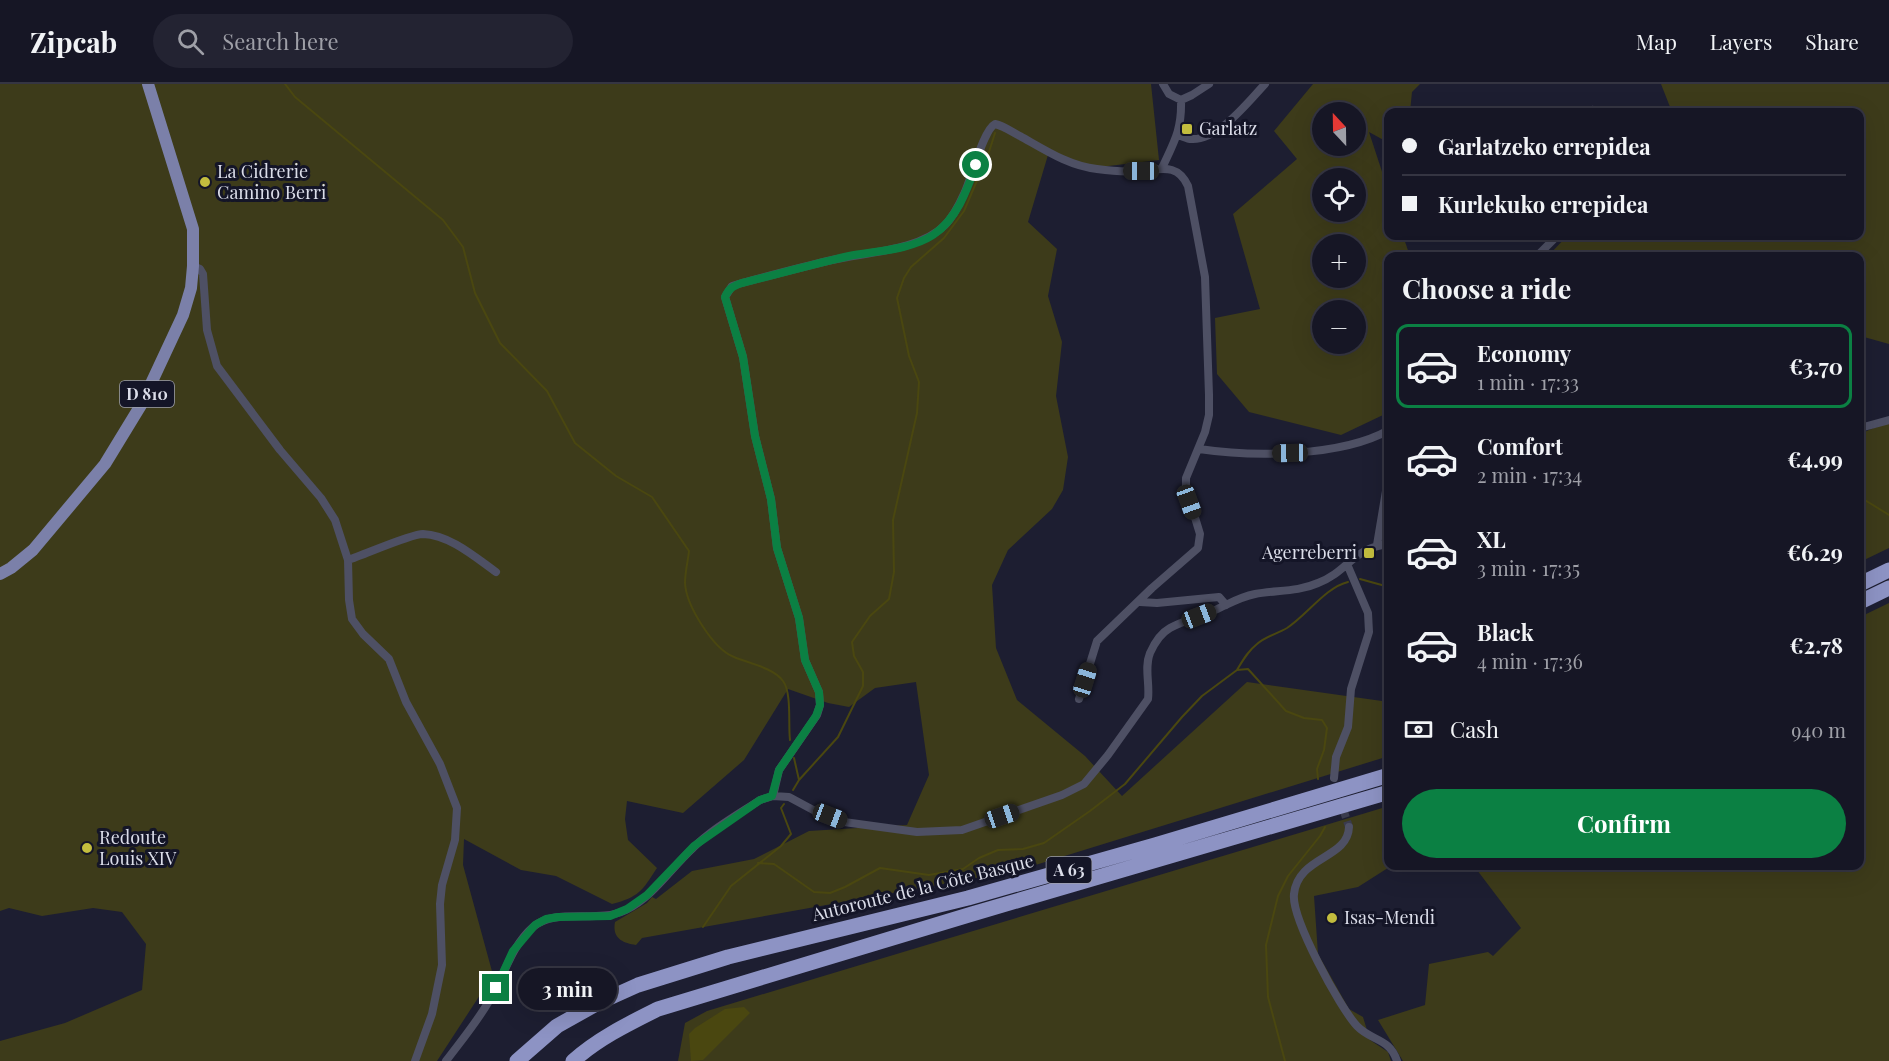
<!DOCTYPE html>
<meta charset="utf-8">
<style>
:root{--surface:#161625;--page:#232332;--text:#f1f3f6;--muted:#9e9fa7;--line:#353542;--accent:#0b8043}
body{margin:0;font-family:"Playfair Display",serif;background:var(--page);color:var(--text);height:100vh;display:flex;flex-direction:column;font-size:22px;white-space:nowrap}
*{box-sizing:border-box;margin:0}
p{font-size:20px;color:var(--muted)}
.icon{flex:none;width:33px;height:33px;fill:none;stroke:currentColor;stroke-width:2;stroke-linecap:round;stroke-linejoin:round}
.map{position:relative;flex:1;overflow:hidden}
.sheet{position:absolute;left:1384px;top:168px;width:480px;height:618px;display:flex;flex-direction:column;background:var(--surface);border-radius:12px;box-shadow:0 6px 24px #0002,0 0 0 2px var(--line)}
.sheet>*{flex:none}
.top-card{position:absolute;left:1384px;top:24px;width:480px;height:132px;border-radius:12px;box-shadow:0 6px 24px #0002,0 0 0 2px var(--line);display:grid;align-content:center;height:132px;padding:0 18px;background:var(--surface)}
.needle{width:39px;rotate:338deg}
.buttons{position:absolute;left:1312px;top:18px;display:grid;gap:12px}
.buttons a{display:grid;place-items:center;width:54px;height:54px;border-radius:50%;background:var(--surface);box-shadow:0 6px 24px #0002,0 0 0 2px var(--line);font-size:30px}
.end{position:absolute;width:27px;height:27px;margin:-14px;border:8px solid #0b8043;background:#fff;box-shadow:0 0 0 3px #fff}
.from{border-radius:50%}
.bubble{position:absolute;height:42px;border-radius:21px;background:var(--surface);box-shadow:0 6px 24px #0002,0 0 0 2px var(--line);font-size:20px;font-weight:700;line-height:42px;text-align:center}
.car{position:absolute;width:18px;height:36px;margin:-18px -9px;border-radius:8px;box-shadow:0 0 4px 2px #0007;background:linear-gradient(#222 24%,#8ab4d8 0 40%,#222 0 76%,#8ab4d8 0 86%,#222 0)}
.top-card b{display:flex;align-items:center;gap:21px;height:57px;font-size:22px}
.top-card b+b{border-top:2px solid var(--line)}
.top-card i{width:15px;height:15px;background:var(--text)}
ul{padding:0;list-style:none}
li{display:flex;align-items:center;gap:18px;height:84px;margin:0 12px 9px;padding:0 6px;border:3px solid transparent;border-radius:12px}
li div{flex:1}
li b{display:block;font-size:22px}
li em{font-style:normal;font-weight:700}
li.current{border-color:var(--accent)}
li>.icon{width:54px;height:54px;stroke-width:1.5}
h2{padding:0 18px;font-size:27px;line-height:72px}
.pay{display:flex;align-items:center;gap:15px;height:66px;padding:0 18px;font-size:22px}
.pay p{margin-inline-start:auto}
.button{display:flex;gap:12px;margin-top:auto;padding:12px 18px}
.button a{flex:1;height:69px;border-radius:36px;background:var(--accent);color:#fff;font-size:24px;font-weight:700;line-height:69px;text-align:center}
header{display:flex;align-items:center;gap:36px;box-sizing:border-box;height:84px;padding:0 30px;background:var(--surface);border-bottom:2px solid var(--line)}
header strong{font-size:28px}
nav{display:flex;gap:33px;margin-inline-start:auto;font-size:21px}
.search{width:420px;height:54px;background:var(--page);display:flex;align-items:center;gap:15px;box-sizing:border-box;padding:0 21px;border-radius:33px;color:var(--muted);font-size:22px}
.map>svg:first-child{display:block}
.green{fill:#3d3b1a;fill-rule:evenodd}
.water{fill:#4a4710}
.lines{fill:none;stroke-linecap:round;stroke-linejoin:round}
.stream{stroke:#4a4710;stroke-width:2}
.minor-tunnel{stroke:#3a3b4d;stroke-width:8;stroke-dasharray:8 4;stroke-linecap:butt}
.minor{stroke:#4e5064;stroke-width:8}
.primary{stroke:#7b80a9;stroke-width:12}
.motorway{stroke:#8d93c4;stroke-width:15}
.route{stroke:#0b8043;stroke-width:8}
.poi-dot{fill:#c3bd3e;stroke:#141527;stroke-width:2}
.labels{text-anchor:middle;stroke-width:6;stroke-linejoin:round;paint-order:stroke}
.shield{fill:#141527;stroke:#9fa1af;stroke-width:1.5}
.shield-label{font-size:16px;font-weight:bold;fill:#dbdde9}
.poi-label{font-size:18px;fill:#dbdde9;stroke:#141527;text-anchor:start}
.street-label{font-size:18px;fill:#dbdde9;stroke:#141527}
</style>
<header>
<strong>Zipcab</strong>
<div class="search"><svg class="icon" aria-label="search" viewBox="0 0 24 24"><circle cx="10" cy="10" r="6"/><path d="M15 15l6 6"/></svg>Search here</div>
<nav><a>Map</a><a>Layers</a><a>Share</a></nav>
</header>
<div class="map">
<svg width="1889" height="977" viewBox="0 0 1889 977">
<rect width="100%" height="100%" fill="#1d1e31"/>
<!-- green -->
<path class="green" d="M0,0H1151L1159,76L1100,83L1048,71L1028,138L1057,165L1048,212L1062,258L1056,312L1068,373L1063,406L1052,425L1008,466L992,501L996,564L1017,616L1085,672L1122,712L1247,598L1389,618V672L1016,787L642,854L636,861C622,859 612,854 615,838L647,819L652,813L656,815L692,787L754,775L809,747L907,741L929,691L916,598L875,604L849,623L828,619L788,605L744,676L683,729L627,717L625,735L628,756L657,784C642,807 639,813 612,820L556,792L521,786L464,755L463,781L493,891L437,977H0V957L65,939L142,906L146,860L122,828L93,824L42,832L9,824L0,827Z
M1313,0H1420L1412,8L1410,28H1389V59L1369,48L1389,109V152H1403L1410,172H1389V220L1386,261L1389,262V314L1383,331L1341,351L1249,328L1217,290L1215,234L1260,225L1233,130L1297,75L1274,47ZM1323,28H1356V62H1323ZM1323,94H1356V128H1323ZM1323,160H1356V194H1323ZM1323,226H1356V260H1323Z
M1661,0H1889V260L1864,253L1860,249V172H1548L1567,152H1860V28H1672Z
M1889,337V464L1860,478V350Z
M1889,519V977H1403L1378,936L1425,921L1429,880L1488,868L1493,872L1521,844L1474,782H1860V533Z
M1389,722V782H1391L1358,803L1314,812L1318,870L1349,925L1363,933L1370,956L1388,968L1391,977H678L685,939L707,927Z"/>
<!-- water -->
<path class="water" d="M744,923L750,929L703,976L691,977L689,950L695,944L725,925Z"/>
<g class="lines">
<!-- stream -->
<path class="stream" d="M285,0L295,13L443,136L463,163L475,209L500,259L547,307L575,359L616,392L652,413L689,467C688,477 685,488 685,499C686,521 713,565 734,573C748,579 774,584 783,597C792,609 788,641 790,656
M1860,413L1889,431
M1360,495L1389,503
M1237,586C1243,576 1248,567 1257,560C1266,552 1277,550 1287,544C1306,532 1326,503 1348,498
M799,696L838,653L863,602V588L854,572L852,558L870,532L889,515L894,488L893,436L917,329L919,298L909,272L897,214L904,194L911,183L944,154L964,127L988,71L995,49
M793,706L799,696L794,674
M758,779L774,780L814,808L830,809L845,803L880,784L929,791L963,785L979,774L998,766L1023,765L1044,759L1090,727L1125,700L1182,633L1202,612L1237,586L1248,585L1286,627L1304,634L1322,636L1327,644L1324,666L1317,685L1318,695
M703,843L731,802L781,762L791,750L781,724L784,720
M1285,977L1268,913L1266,861L1278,812L1288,792L1320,752L1325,743"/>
<!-- minor-tunnel -->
<path class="minor-tunnel" d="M1336,703L1349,743"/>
<!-- minor -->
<path class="minor" d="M1181,16L1192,11L1209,0
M1592,28L1593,26
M1178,51C1182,52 1187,55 1191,55C1218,57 1248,18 1265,0
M1162,84C1174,58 1182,46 1181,16L1169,10L1163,0
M1537,172L1557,152
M193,182L200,185L203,190L207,246L217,282L280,366L321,414L335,436L348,476L349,516L352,535L363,550L389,575L406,618L440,680L457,724L455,756L442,801L440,820L442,881L432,930L415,977
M1860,344L1889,336
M1199,365C1253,373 1341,373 1389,346
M1377,461L1389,389
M348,476C364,471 410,450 423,450C450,451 475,473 496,488
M1140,518L1157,519L1219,513L1226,521
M1334,694L1336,673L1348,643L1351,605L1369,548L1368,529L1347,480
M773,712L779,686L817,631L820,621L819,608L805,576L799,534L777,464L771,415L755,352L743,273L725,213L732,202L742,199C772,191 802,183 832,176C866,168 919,167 945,141C953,133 959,121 964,110C971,96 983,46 995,40C1004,42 1012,48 1020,52C1045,66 1069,82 1097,85C1111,87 1126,88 1139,87C1160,86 1177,78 1188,102L1205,193L1209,311V331L1205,348L1186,394V404L1200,450L1198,464L1152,504L1097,557L1079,615
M1349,743C1348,775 1298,772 1294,810C1291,834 1340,924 1357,942C1371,957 1390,954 1397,977
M446,977C461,957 477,938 489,917C504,893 511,862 533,843C556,823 597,840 626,826C653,813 671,784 693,764C712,745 737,731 760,716L773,712L789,713L815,727L844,738L917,748L962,746L1062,711L1084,700L1108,671L1148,615C1150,599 1144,584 1150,569C1154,560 1161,549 1170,544C1182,537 1199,533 1213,527C1227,521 1239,513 1255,510C1276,506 1298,508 1318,499C1349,487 1352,464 1389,460"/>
<!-- primary -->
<path class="primary" d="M0,490L11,484L33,466L105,380L141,321L183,231L191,204L193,182V145L148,0"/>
<!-- motorway -->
<path class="motorway" d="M1860,500L1889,486
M1860,518L1889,504
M517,977L557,942L598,919L638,901L728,873L968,814L1155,761L1389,691
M573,977C599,954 628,940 658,925L972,830L1389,708"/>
</g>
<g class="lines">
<!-- route -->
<path class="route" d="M496,904L513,867L535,841L546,835L558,833L610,832L627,825L647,811L694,762L760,716L772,712L779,686L816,632L820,621L819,608L805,576L799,534L777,464L771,415L755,352L743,273L725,213C729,204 733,202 742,199C778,190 813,180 849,172C876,167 910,166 933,151C957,135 967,106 976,81"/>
</g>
<!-- markers -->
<g class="poi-dot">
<rect x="1181" y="39" width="12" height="12" rx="3"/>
<circle cx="205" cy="98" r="6"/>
<rect x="1363" y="463" width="12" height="12" rx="3"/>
<circle cx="87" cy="764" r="6"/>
<circle cx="1332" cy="834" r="6"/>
</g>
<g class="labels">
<!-- shield labels -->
<g class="shield">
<rect x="120" y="297" width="54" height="26" rx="4.5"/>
<rect x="1046.5" y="773" width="45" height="26" rx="4.5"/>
</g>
<g class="shield-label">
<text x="147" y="316">D 810</text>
<text x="1069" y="792">A 63</text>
</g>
<!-- poi labels -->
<g class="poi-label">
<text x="1199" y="51">Garlatz</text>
<text x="217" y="94">La Cidrerie<tspan x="217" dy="21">Camino Berri</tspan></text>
<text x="1357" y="475" text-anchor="end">Agerreberri</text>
<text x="99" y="760">Redoute<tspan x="99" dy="21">Louis XIV</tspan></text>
<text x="1344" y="840">Isas-Mendi</text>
</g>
<!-- street labels -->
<g class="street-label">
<text transform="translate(923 804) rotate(-14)" y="6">Autoroute de la Côte Basque</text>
</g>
</g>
</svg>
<div class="buttons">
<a><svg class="needle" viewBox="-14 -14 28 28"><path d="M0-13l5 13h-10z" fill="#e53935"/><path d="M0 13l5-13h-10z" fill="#9e9fa7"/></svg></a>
<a><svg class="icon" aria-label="locate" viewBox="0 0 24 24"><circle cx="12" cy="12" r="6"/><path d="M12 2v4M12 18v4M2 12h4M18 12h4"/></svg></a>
<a>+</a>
<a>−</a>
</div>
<i class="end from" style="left:976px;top:81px"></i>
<i class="end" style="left:496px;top:904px"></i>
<div class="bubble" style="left:518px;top:884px;width:99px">3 min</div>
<i class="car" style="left:1141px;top:87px;rotate:270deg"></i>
<i class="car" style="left:1290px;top:369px;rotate:269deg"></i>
<i class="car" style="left:1189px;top:418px;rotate:160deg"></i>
<i class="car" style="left:1199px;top:532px;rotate:69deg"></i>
<i class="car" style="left:1085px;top:596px;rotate:17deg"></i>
<i class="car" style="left:830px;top:732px;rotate:111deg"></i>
<i class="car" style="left:1002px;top:732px;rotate:71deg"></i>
<div class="top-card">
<b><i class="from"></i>Garlatzeko errepidea</b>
<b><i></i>Kurlekuko errepidea</b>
</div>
<section class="sheet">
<h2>Choose a ride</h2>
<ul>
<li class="current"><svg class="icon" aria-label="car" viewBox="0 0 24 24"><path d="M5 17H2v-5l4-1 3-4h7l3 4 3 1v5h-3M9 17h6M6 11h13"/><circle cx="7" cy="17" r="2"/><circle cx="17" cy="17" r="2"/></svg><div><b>Economy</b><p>1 min · 17:33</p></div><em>€3.70</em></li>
<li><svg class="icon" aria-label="car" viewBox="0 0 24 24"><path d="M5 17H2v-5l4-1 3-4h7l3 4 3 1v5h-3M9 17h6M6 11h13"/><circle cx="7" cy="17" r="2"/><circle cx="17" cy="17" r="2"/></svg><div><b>Comfort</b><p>2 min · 17:34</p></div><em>€4.99</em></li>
<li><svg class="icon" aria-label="car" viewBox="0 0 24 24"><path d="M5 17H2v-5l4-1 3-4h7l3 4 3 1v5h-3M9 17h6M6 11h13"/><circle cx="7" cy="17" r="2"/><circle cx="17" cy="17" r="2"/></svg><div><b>XL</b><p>3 min · 17:35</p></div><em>€6.29</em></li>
<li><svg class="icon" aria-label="car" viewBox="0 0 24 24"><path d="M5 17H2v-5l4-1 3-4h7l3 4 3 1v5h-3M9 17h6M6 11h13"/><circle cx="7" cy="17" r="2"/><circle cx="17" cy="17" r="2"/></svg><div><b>Black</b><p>4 min · 17:36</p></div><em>€2.78</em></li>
</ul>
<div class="pay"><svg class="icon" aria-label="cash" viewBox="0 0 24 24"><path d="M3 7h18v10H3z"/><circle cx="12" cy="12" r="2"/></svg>Cash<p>940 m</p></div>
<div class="button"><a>Confirm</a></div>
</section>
</div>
